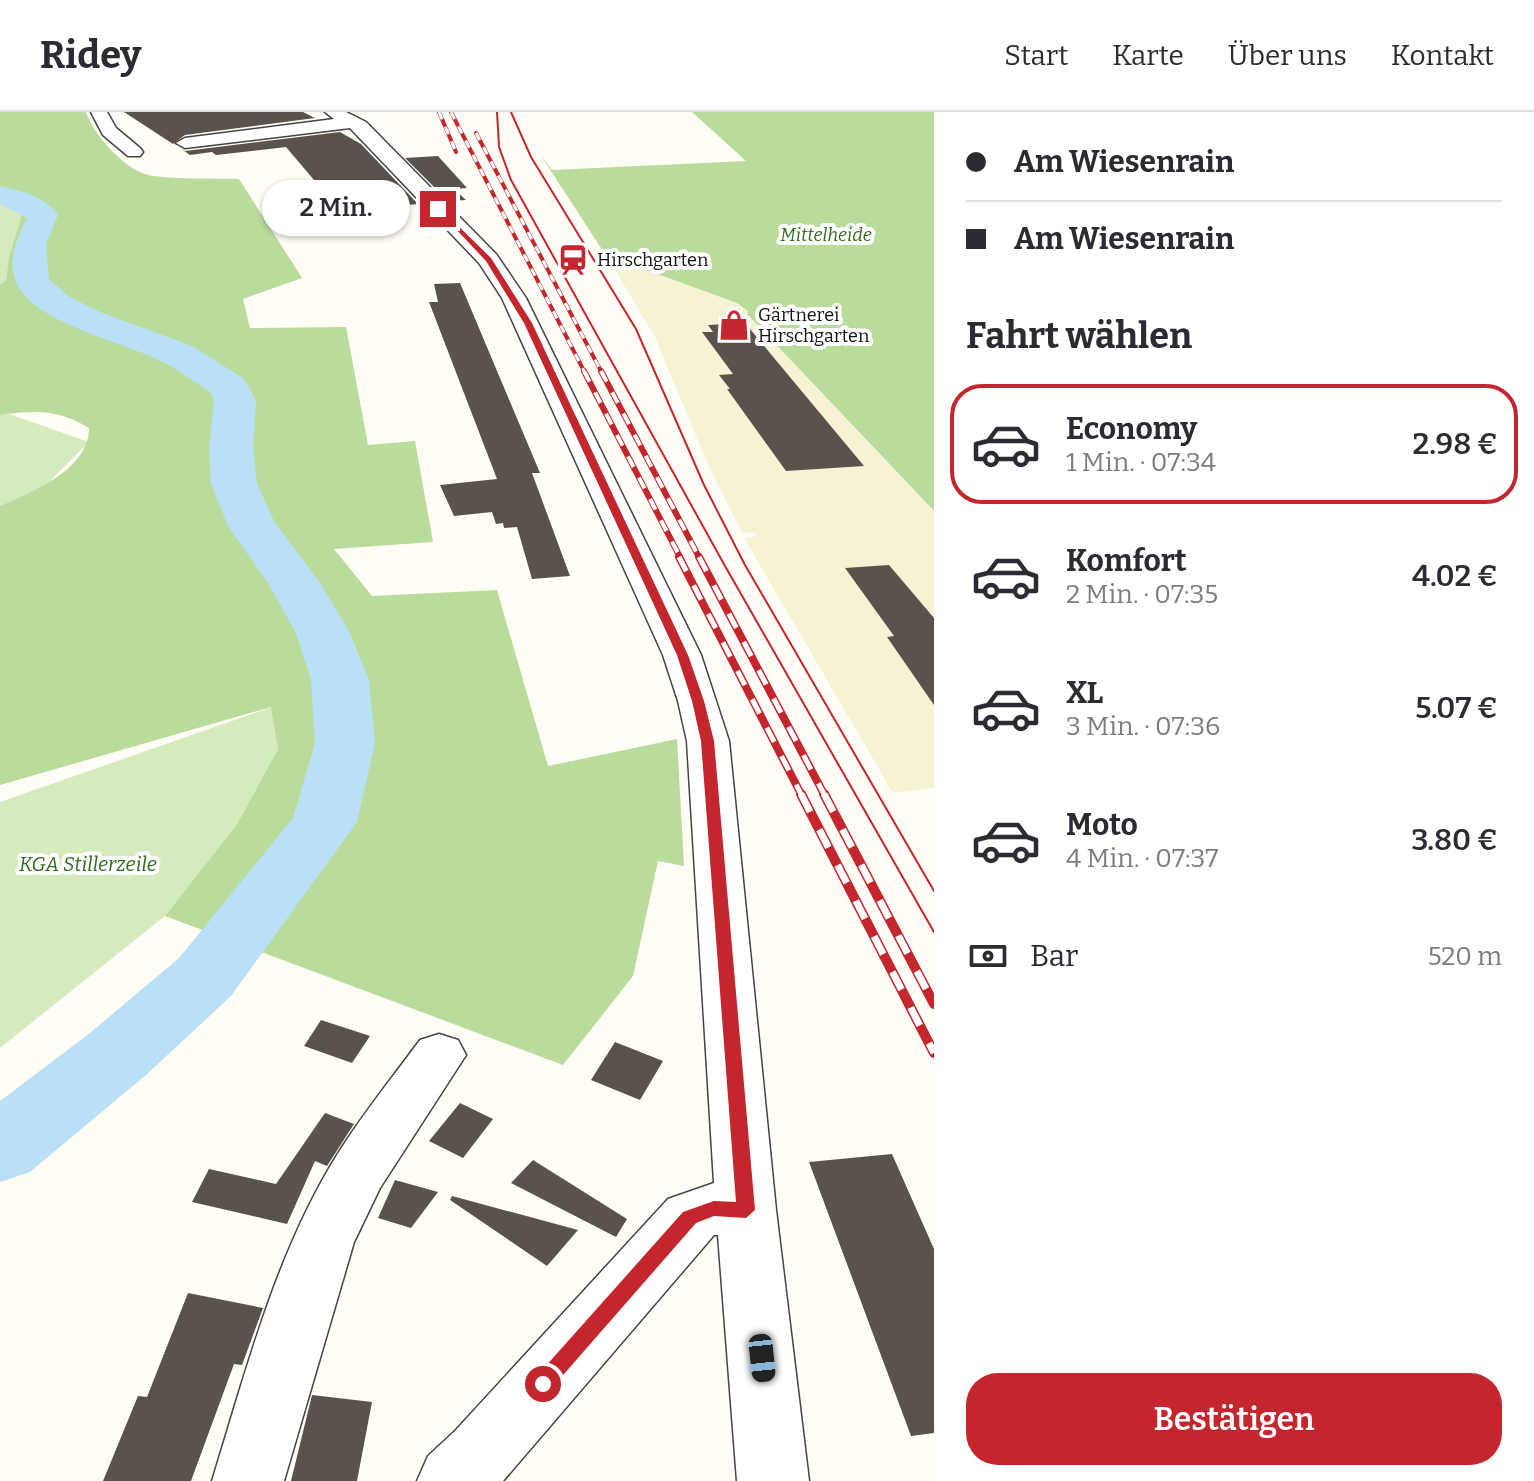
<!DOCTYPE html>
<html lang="de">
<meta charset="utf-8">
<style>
:root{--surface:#fff;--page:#f7f7f7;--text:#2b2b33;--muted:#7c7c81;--line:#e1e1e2;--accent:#c4262e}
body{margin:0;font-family:Bitter,serif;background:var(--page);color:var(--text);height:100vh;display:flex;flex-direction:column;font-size:30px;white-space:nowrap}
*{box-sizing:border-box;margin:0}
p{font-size:26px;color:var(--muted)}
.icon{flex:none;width:44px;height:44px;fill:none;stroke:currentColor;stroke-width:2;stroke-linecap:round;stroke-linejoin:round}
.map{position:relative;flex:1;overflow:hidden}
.sheet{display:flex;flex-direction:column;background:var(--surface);width:600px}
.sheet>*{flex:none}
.hud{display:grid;align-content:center;height:176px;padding:0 32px;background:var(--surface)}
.end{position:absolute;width:36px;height:36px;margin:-18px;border:10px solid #c4262e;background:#fff;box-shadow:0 0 0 4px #fff}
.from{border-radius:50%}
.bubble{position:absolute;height:56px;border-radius:28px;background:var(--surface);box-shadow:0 2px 6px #0004;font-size:26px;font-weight:600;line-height:56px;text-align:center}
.car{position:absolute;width:24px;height:48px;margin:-24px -12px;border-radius:10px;box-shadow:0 0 6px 2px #0007;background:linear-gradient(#222 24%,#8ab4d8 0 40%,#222 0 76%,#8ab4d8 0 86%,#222 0)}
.hud b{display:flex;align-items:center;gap:28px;height:76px;font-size:30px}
.hud b+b{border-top:2px solid var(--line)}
.hud i{width:20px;height:20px;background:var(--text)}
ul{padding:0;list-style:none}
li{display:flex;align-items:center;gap:24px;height:120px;margin:0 16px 12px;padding:0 16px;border:4px solid transparent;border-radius:32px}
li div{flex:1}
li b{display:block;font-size:30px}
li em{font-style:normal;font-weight:600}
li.current{border-color:var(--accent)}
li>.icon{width:72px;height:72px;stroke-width:1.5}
h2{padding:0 32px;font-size:36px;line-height:96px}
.pay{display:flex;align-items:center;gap:20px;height:88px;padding:0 32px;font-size:30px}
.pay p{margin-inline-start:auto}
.button{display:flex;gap:16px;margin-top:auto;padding:16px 32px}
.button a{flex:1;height:92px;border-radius:32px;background:var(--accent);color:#fff;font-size:32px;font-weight:600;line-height:92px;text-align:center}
header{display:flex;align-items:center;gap:48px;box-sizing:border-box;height:112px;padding:0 40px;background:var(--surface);border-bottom:2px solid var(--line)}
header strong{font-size:38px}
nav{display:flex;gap:44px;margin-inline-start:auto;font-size:28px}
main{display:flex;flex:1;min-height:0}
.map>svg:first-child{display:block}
.farmland{fill:#f6f3d4}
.green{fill:#d5ebbd}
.forest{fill:#b9dc9c}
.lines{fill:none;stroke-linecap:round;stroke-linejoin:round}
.river{fill:#b9e0f7;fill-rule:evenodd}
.building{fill:#5a524d}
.minor-casing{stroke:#444;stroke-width:3}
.minor{fill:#fff;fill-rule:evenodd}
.tram{stroke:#c4262e;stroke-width:2}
.rail-far3-casing{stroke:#c4262e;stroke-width:4}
.rail-far2-casing{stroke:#c4262e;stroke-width:6}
.rail-far1-casing{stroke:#c4262e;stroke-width:8}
.rail-casing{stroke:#c4262e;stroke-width:10}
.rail-far3{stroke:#fff;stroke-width:3;stroke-dasharray:8;stroke-linecap:butt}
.rail-far2{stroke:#fff;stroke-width:4;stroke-dasharray:12;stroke-linecap:butt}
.rail-far1{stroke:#fff;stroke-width:5;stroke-dasharray:16;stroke-linecap:butt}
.rail{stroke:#fff;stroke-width:7;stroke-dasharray:20;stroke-linecap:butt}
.route{fill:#c4262e}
.labels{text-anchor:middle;stroke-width:8;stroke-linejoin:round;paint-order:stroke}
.far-park-label{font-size:18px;font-style:italic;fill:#2f6b1f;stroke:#fff}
.far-poi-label{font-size:18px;fill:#111;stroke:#fff;text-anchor:start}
.park-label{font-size:20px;font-style:italic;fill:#2f6b1f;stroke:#fff}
</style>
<header>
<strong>Ridey</strong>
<nav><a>Start</a><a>Karte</a><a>Über uns</a><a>Kontakt</a></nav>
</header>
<main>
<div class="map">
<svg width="934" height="1369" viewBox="0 0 934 1369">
<rect width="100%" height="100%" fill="#fffdf5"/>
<!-- farmland -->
<path class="farmland" d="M612,153L641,156L737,191L749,199L748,203L934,400V676L893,681L744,426L757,424L754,420L742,421L706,348L655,225Z"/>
<!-- green -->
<path class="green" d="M0,92L23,103L9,145L6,168L0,173Z
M9,302L89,330L43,376L0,394V303Z
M272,595L278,637L237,712L165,804L0,936V690Z"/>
<!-- forest -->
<path class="forest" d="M0,0H86C93,22 123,55 145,62C162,68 218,66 239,67L302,166L243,187L250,216L346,215L368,333L415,329L433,430L334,437L372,484L497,478L548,654L677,627L684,754L658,749L633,864L563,953L165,804L237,712L278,637L271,595L0,673V394C33,380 89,357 89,316C59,297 34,298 0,303V173L6,168L9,145L22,103L0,92Z
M692,0H934V399L748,203V199L737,191L641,156L612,153L540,42L552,58L746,49Z"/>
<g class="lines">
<!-- river -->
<path class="river" d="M0,74C21,79 45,84 58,103L46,132L49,167L68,184L100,200L192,234L243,266L249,275L256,289L253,335L257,372L275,411L319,469L350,521L369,568L375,631L357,710L231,884L146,963L30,1060L0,1070V989L90,921L179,846L293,706L315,631L311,568L296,521L268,471L228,414L211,372L209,335L214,289L211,281C196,271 181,259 165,251C129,231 33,212 16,170C7,147 17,126 27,106L0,92Z"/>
</g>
<!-- building -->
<path class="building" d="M124,0H303L315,6L185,23L173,32Z
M340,20L361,32L418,92L397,94L392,77L381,116L357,88H331L286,35L216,43L212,40L190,43L180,36L185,39Z
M438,44L467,76L454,77L466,88L448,89L405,46Z
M460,171L540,361H532L570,464L532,467L517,415L504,416L503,411L496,412L492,400L454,404L440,373L497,367L429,190H438L434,172Z
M745,211L864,354L786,359L727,277H730L719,263L733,262L702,220H713L708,213Z
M889,453L934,506V593L887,525L894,524L845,456Z
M321,908L370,924L352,951L304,934Z
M615,930L663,949L640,988L591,968Z
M460,991L493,1007L463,1046L429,1029Z
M325,1001L354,1012L327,1054L315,1049L287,1112L192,1090L209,1057L276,1072Z
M892,1042L934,1137V1321L911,1324L809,1050Z
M533,1048L627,1107L616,1125L511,1071Z
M395,1068L438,1080L411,1116L378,1106Z
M452,1084L578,1118L547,1154L450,1088Z
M188,1181L263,1196L242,1253L234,1252L191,1369H103L138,1284L147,1285Z
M312,1283L372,1290L357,1369H291Z"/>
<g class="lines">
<defs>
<path id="minor" d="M91,0H107L116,16L140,36L143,40L140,44H128L103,23Z
M325,0H346L366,10L496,142L526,186L701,543L729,629L776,1098L809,1369H737L718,1123H714L503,1369H417L428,1344L455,1319L668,1087L714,1071L687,629L678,589L663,543L502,186L479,151L350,16L185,36L176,31L185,26L334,7Z
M439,922L458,928L466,943L380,1076L354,1130L284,1369H212C246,1259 276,1141 337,1043C362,1003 392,966 420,928Z"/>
</defs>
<!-- minor casing -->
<use href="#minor" class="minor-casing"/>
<!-- minor -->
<use href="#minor" class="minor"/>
<!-- tram -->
<path class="tram" d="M497,0L499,35L511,68L725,454L934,820
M511,0L531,45L636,217L704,373L745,453L934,779"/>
<defs>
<path id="rail-far3" d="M439,0L456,40
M451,0L585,261
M476,21L602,261"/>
<path id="rail-far2" d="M584,259L681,447
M601,259L700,447"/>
<path id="rail-far1" d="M679,445L802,684
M699,445L825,684"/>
<path id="rail" d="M801,682L934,941
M824,682L934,892"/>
</defs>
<!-- rail-far3 casing -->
<use href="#rail-far3" class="rail-far3-casing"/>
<!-- rail-far2 casing -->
<use href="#rail-far2" class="rail-far2-casing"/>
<!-- rail-far1 casing -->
<use href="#rail-far1" class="rail-far1-casing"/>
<!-- rail casing -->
<use href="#rail" class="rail-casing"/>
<!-- rail-far3 -->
<use href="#rail-far3" class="rail-far3"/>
<!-- rail-far2 -->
<use href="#rail-far2" class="rail-far2"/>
<!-- rail-far1 -->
<use href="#rail-far1" class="rail-far1"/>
<!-- rail -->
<use href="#rail" class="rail"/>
</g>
<!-- route -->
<path class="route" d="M436,96H440L491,146L532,211L688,543L704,589L714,629L755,1098L746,1106L714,1104L696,1111L550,1278L543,1281L536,1278L533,1272L536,1265L683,1100L714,1089L736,1090L701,629L692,589L677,543L524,211L486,149Z"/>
<!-- icons -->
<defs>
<symbol id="station-bare" viewBox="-9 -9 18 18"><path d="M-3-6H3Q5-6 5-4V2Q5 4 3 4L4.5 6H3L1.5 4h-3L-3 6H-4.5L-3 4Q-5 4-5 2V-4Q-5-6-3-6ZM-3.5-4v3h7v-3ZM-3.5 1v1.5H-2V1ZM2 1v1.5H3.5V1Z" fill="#c4262e" stroke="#fff" stroke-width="2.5" paint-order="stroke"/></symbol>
<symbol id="shop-bare" viewBox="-9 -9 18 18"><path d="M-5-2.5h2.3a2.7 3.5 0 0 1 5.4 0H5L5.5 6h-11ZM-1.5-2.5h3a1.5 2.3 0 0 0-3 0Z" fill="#c4262e" stroke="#fff" stroke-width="2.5" paint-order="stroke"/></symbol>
</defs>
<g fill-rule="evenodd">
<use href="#station-bare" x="551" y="126" width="44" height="44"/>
<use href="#shop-bare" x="712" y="191" width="44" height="44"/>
</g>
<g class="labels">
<!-- far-park labels -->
<g class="far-park-label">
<text x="826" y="129">Mittelheide</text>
</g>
<!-- far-poi labels -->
<g class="far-poi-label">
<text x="597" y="154">Hirschgarten</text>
<text x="758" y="209">Gärtnerei<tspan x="758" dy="21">Hirschgarten</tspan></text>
</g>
<!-- park labels -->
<g class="park-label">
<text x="88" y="759">KGA Stillerzeile</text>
</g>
</g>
</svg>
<i class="end from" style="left:543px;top:1272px"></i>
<i class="end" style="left:438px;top:97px"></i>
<div class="bubble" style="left:262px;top:68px;width:148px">2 Min.</div>
<i class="car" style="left:762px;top:1246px;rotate:174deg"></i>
</div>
<section class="sheet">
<div class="hud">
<b><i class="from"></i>Am Wiesenrain</b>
<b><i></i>Am Wiesenrain</b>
</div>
<h2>Fahrt wählen</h2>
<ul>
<li class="current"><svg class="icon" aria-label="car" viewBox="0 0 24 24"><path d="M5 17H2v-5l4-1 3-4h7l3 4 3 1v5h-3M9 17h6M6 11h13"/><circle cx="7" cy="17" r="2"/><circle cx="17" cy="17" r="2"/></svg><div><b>Economy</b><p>1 Min. · 07:34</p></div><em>2.98 €</em></li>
<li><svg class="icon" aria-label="car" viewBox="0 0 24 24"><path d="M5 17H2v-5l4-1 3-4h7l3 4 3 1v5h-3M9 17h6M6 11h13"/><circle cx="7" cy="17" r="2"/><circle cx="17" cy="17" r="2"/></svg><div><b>Komfort</b><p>2 Min. · 07:35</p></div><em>4.02 €</em></li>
<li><svg class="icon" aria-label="car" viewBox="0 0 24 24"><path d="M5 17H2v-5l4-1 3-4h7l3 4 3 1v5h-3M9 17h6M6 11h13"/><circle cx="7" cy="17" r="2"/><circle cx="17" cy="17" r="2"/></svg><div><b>XL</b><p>3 Min. · 07:36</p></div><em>5.07 €</em></li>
<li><svg class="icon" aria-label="car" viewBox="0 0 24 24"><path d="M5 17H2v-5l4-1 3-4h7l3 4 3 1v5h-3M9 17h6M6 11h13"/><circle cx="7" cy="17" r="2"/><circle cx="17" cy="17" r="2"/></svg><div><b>Moto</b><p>4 Min. · 07:37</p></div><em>3.80 €</em></li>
</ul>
<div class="pay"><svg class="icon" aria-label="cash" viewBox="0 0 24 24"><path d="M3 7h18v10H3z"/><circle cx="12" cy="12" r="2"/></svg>Bar<p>520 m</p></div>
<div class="button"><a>Bestätigen</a></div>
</section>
</main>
